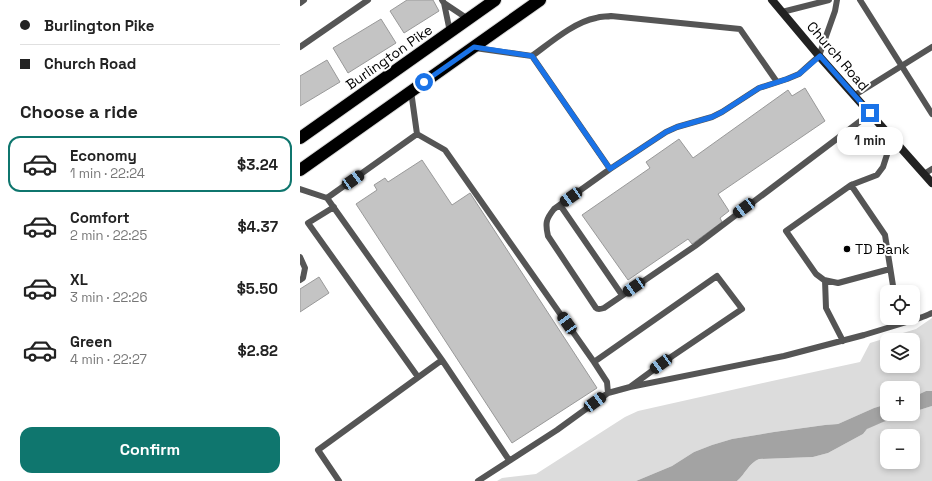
<!DOCTYPE html>
<meta charset="utf-8">
<style>
:root{--surface:#fff;--page:#f6f6f6;--text:#222;--muted:#767676;--line:#e0e0e0;--accent:#0f766e}
body{margin:0;font-family:"Space Grotesk",sans-serif;background:var(--page);color:var(--text);height:100vh;display:flex;flex-direction:column;font-size:15px;white-space:nowrap}
*{box-sizing:border-box;margin:0}
p{font-size:13px;color:var(--muted)}
.icon{flex:none;width:22px;height:22px;fill:none;stroke:currentColor;stroke-width:2;stroke-linecap:round;stroke-linejoin:round}
.map{position:relative;flex:1;overflow:hidden}
.details{display:flex;flex-direction:column;background:var(--surface);width:300px}
.details>*{flex:none}
.hud{display:grid;align-content:center;height:88px;padding:0 20px;background:var(--surface)}
.tools{position:absolute;left:580px;top:285px;display:grid;gap:8px}
.tools a{display:grid;place-items:center;width:40px;height:40px;border-radius:8px;background:var(--surface);box-shadow:0 2px 6px #0003;font-size:20px}
.end{position:absolute;width:18px;height:18px;margin:-9px;border:5px solid #1a73e8;background:#fff;box-shadow:0 0 0 2px #fff}
.from{border-radius:50%}
.bubble{position:absolute;height:28px;border-radius:12px;background:var(--surface);box-shadow:0 2px 6px #0003;font-size:13px;font-weight:700;line-height:28px;text-align:center}
.car{position:absolute;width:12px;height:24px;margin:-12px -6px;border-radius:5px;box-shadow:0 0 3px 1px #0007;background:linear-gradient(#222 24%,#8ab4d8 0 40%,#222 0 76%,#8ab4d8 0 86%,#222 0)}
.hud b{display:flex;align-items:center;gap:14px;height:38px;font-size:15px}
.hud b+b{border-top:1px solid var(--line)}
.hud i{width:10px;height:10px;background:var(--text)}
ul{padding:0;list-style:none}
li{display:flex;align-items:center;gap:12px;height:56px;margin:0 8px 6px;padding:0 12px;border:2px solid transparent;border-radius:12px}
li div{flex:1}
li b{display:block;font-size:15px}
li em{font-style:normal;font-weight:700}
li.current{border-color:var(--accent)}
li>.icon{width:36px;height:36px;stroke-width:1.5}
h2{padding:0 20px;font-size:18px;line-height:48px}
.button{display:flex;gap:8px;margin-top:auto;padding:8px 20px}
.button a{flex:1;height:46px;border-radius:12px;background:var(--accent);color:#fff;font-size:16px;font-weight:700;line-height:46px;text-align:center}
main{display:flex;flex:1;min-height:0}
.map>svg:first-child{display:block}
.green{fill:#dcdcdc;fill-rule:evenodd}
.water{fill:#a3a3a3}
.building{fill:#c4c4c4;stroke:#999}
.lines{fill:none;stroke-linecap:round;stroke-linejoin:round}
.highway-casing{stroke:#dbdbdb;stroke-width:14}
.lane{stroke:#555;stroke-width:6}
.secondary{stroke:#222;stroke-width:8}
.highway{stroke:#000;stroke-width:12}
.route{stroke:#1a73e8;stroke-width:5}
.poi-dot{fill:#000;stroke:#fff;stroke-width:1.5}
.labels{text-anchor:middle;stroke-width:4;stroke-linejoin:round;paint-order:stroke}
.street-label{font-size:14px;fill:#000;stroke:#fff}
.poi-label{font-size:14px;fill:#000;stroke:#fff;text-anchor:start}
</style>
<main>
<section class="details">
<div class="hud">
<b><i class="from"></i>Burlington Pike</b>
<b><i></i>Church Road</b>
</div>
<h2>Choose a ride</h2>
<ul>
<li class="current"><svg class="icon" aria-label="car" viewBox="0 0 24 24"><path d="M5 17H2v-5l4-1 3-4h7l3 4 3 1v5h-3M9 17h6M6 11h13"/><circle cx="7" cy="17" r="2"/><circle cx="17" cy="17" r="2"/></svg><div><b>Economy</b><p>1 min · 22:24</p></div><em>$3.24</em></li>
<li><svg class="icon" aria-label="car" viewBox="0 0 24 24"><path d="M5 17H2v-5l4-1 3-4h7l3 4 3 1v5h-3M9 17h6M6 11h13"/><circle cx="7" cy="17" r="2"/><circle cx="17" cy="17" r="2"/></svg><div><b>Comfort</b><p>2 min · 22:25</p></div><em>$4.37</em></li>
<li><svg class="icon" aria-label="car" viewBox="0 0 24 24"><path d="M5 17H2v-5l4-1 3-4h7l3 4 3 1v5h-3M9 17h6M6 11h13"/><circle cx="7" cy="17" r="2"/><circle cx="17" cy="17" r="2"/></svg><div><b>XL</b><p>3 min · 22:26</p></div><em>$5.50</em></li>
<li><svg class="icon" aria-label="car" viewBox="0 0 24 24"><path d="M5 17H2v-5l4-1 3-4h7l3 4 3 1v5h-3M9 17h6M6 11h13"/><circle cx="7" cy="17" r="2"/><circle cx="17" cy="17" r="2"/></svg><div><b>Green</b><p>4 min · 22:27</p></div><em>$2.82</em></li>
</ul>
<div class="button"><a>Confirm</a></div>
</section>
<div class="map">
<svg width="632" height="481" viewBox="0 0 632 481">
<rect width="100%" height="100%" fill="#fff"/>
<!-- green -->
<path class="green" d="M632,318V391H626L613,397V388H587V404L574,408L538,424L525,425L474,432L432,439L412,445L394,452L372,466L336,481H197L202,478L236,474L325,417L338,411L472,381L560,362L570,343L616,329ZM587,340H613V366H587Z
M632,406V481H437C446,473 448,464 459,459L513,457L528,453L563,434C564,433 565,431 567,429C573,424 605,414 613,414V412ZM587,436H613V462H587Z"/>
<!-- water -->
<path class="water" d="M626,391H632V406L613,412V397Z
M587,404V414H608L583,422L567,429L563,434L528,453L513,457L459,459C448,464 446,473 437,481H336L372,466L394,452L412,445L432,439L474,432L525,425L538,424L574,408Z"/>
<!-- building -->
<path class="building" d="M107,0H133L139,11L104,33L90,11Z
M81,19L96,43L48,73L33,48Z
M27,60L40,82L0,106V76Z
M505,88L525,121L418,194L429,211L420,218L422,222L392,244L388,239L328,280L282,215L350,168L346,162L379,139L393,158L488,90L492,96Z
M122,160L152,205L170,193L297,388L212,443L56,204L77,190L74,185L85,178L88,182Z
M19,277L29,293L0,312V289Z"/>
<g class="lines">
<defs>
<path id="highway" d="M0,138L195,0
M0,170L240,0"/>
</defs>
<!-- highway casing -->
<use href="#highway" class="highway-casing"/>
<!-- lane -->
<path class="lane" d="M142,0L144,3L150,32
M537,0L535,11L519,56L499,74L487,79L459,88L422,112L412,117L377,127L366,132L310,169L254,209C246,219 245,223 248,236L296,308C298,310 301,309 304,308L395,246L571,113
M560,0L632,114
M0,3L4,0
M144,3L168,19
M482,12L529,0
M0,47L68,0
M175,48L232,56C250,43 274,22 296,18C301,16 306,17 311,16L440,29L477,82
M232,56L310,169
M111,91L117,134
M555,95L632,47
M117,134L145,150L294,362L307,382L308,393L257,430L178,481
M624,174L632,169
M551,185L585,235L594,292
M0,189L27,198L142,360L209,460
M27,198L117,134
M260,205L322,295
M34,207L8,223L118,377
M0,257L5,268L3,278L0,280
M590,269L538,283L524,280L516,274L486,231L551,185L577,175L583,167L592,139
M525,280L526,308L543,341
M608,319C616,321 625,316 632,313
M294,362L417,276L442,309L371,357L330,387
M308,393L330,387L484,356L564,335L610,321
M39,481L18,450L142,360"/>
<!-- secondary -->
<path class="secondary" d="M472,0L519,56L632,183"/>
<!-- highway -->
<use href="#highway" class="highway"/>
</g>
<g class="lines">
<!-- route -->
<path class="route" d="M124,82L174,47L232,56L310,169L366,132L377,127L412,117L422,112L459,88L487,79L499,74L520,56L570,113"/>
</g>
<!-- markers -->
<circle class="poi-dot" cx="547" cy="249" r="4"/>
<g class="labels">
<!-- street labels -->
<g class="street-label">
<text transform="translate(538 56) rotate(49)" y="5">Church Road</text>
<text transform="translate(89 57) rotate(-35)" y="5">Burlington Pike</text>
</g>
<!-- poi labels -->
<g class="poi-label">
<text x="555" y="254">TD Bank</text>
</g>
</g>
</svg>
<div class="tools">
<a><svg class="icon" aria-label="locate" viewBox="0 0 24 24"><circle cx="12" cy="12" r="6"/><path d="M12 2v4M12 18v4M2 12h4M18 12h4"/></svg></a>
<a><svg class="icon" aria-label="layers" viewBox="0 0 24 24"><path d="M12 4l9 5-9 5-9-5zM3 14l9 5 9-5"/></svg></a>
<a>+</a>
<a>−</a>
</div>
<i class="end from" style="left:124px;top:82px"></i>
<i class="end" style="left:570px;top:113px"></i>
<div class="bubble" style="left:537px;top:127px;width:66px">1 min</div>
<i class="car" style="left:53px;top:180px;rotate:55deg"></i>
<i class="car" style="left:271px;top:197px;rotate:235deg"></i>
<i class="car" style="left:444px;top:208px;rotate:233deg"></i>
<i class="car" style="left:334px;top:287px;rotate:236deg"></i>
<i class="car" style="left:267px;top:323px;rotate:325deg"></i>
<i class="car" style="left:361px;top:364px;rotate:234deg"></i>
<i class="car" style="left:295px;top:402px;rotate:54deg"></i>
</div>
</main>
